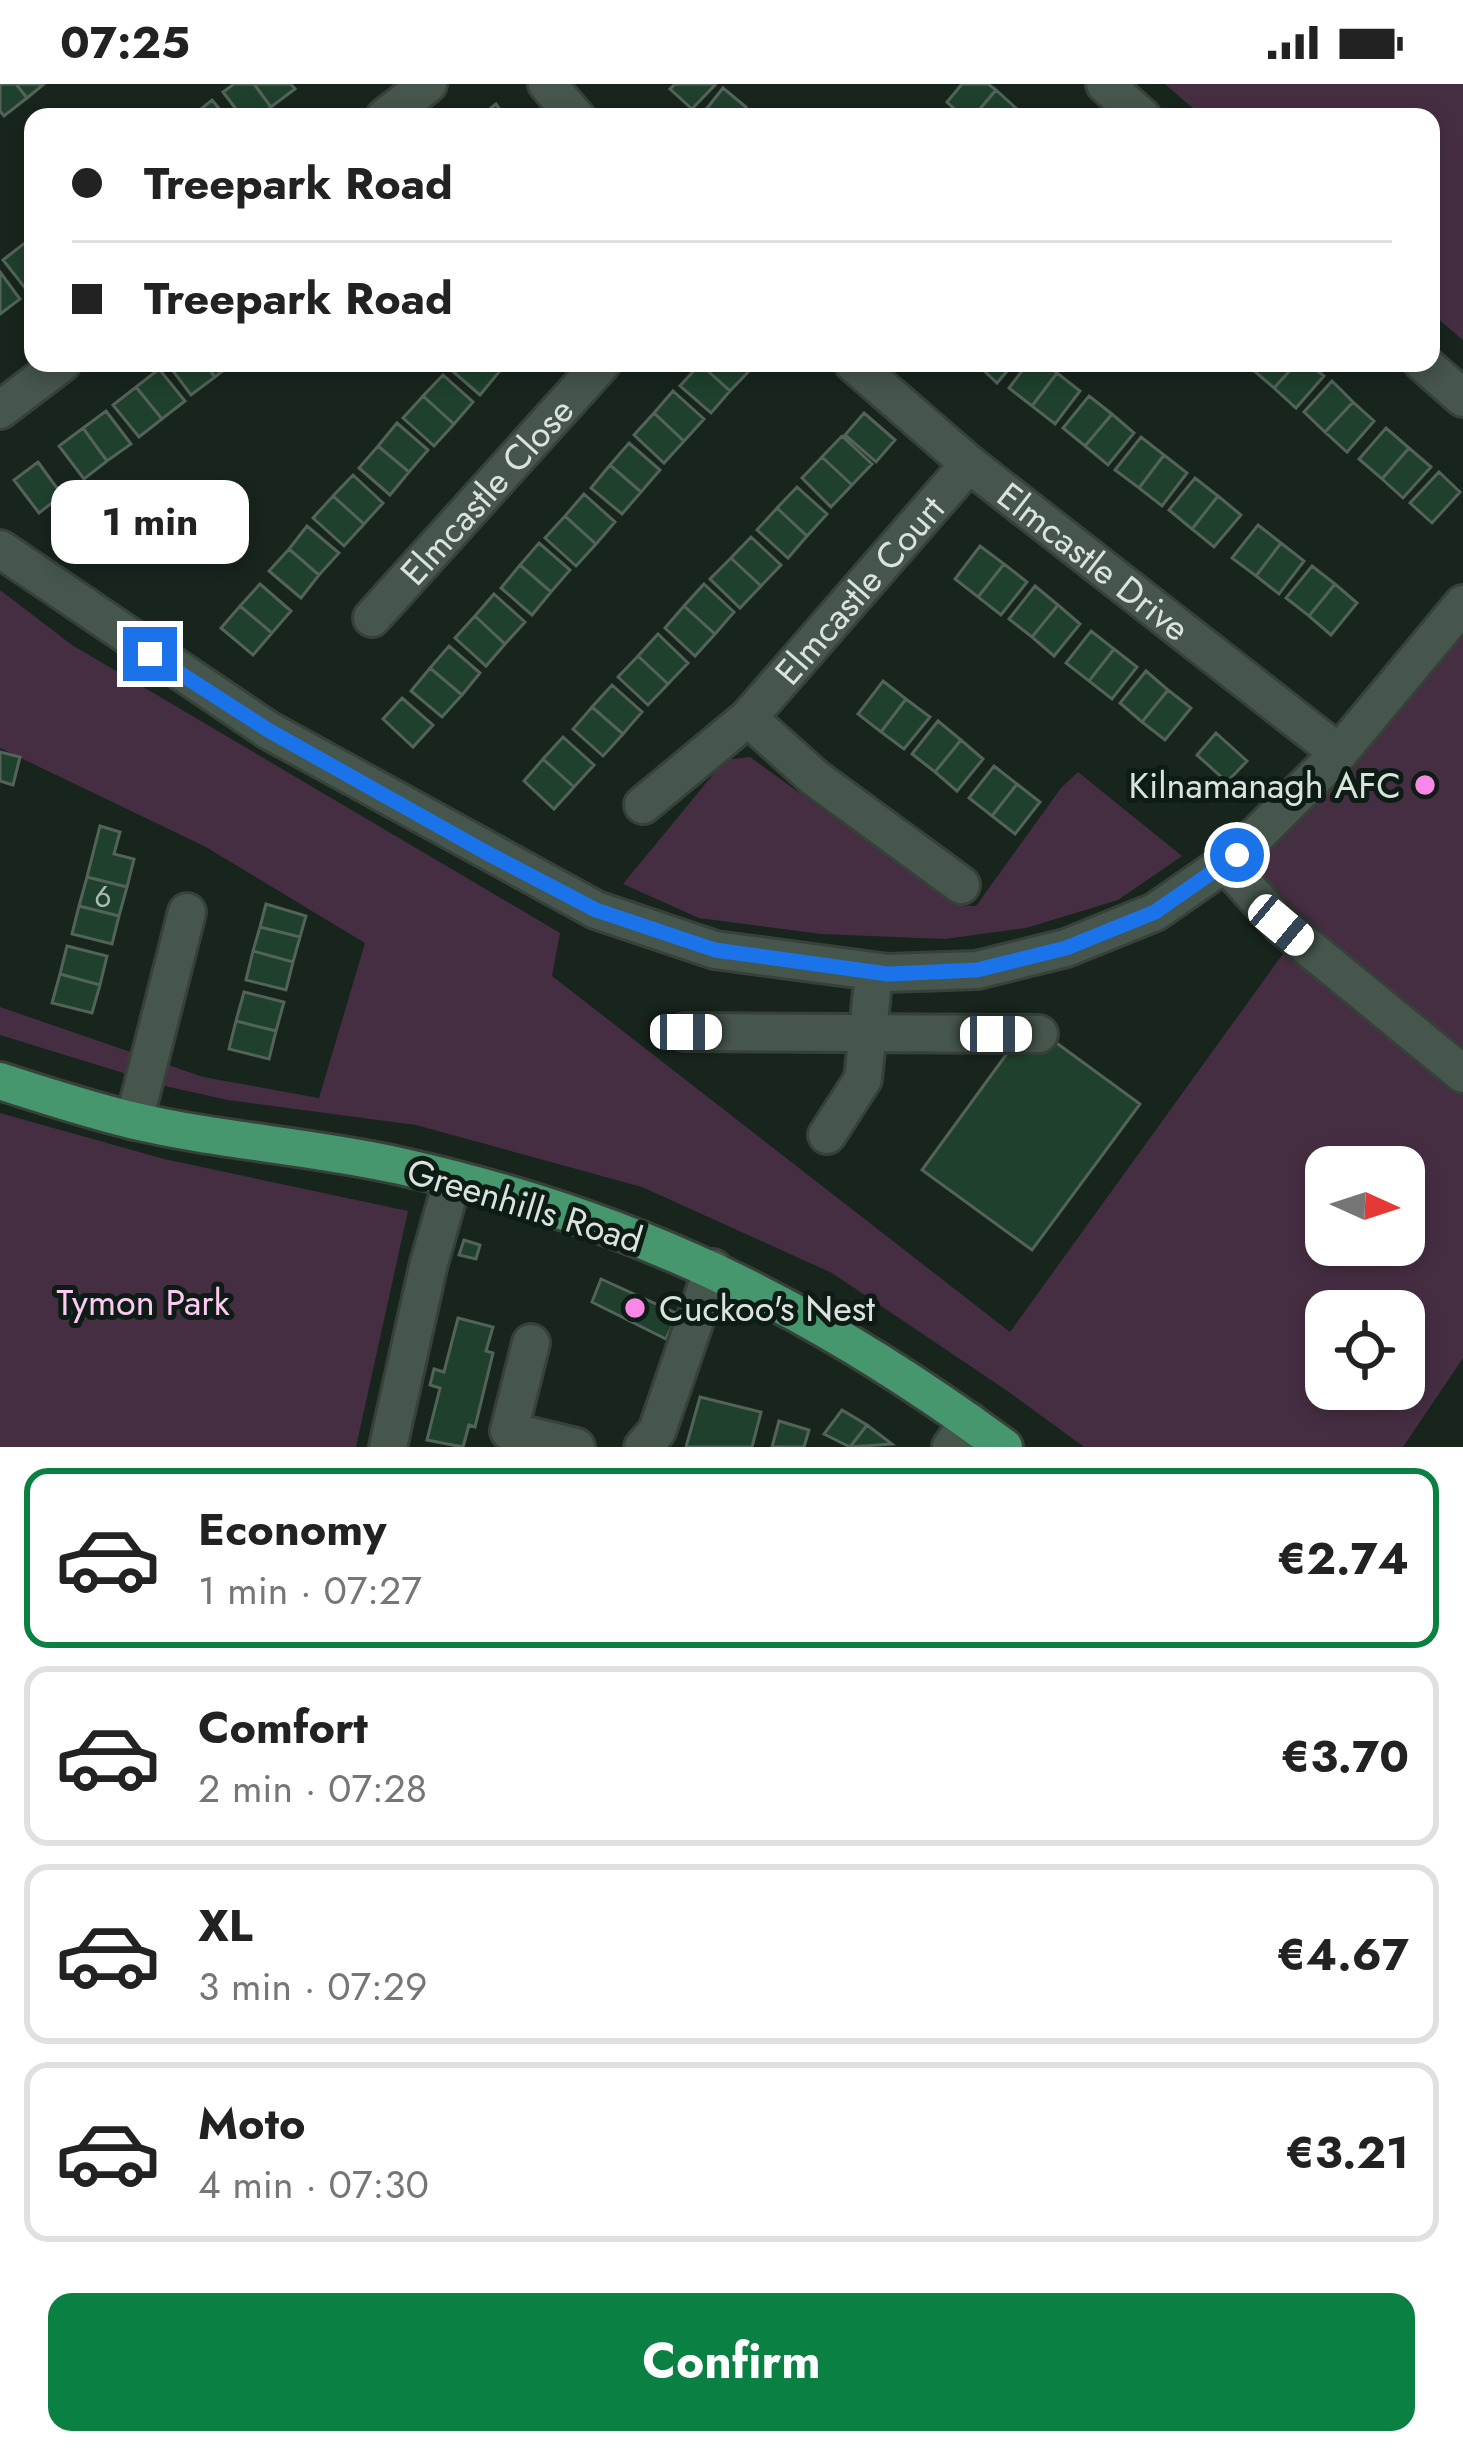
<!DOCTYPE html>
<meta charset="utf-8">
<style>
:root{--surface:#fff;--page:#f6f6f6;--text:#222;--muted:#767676;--line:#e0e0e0;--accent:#0b8043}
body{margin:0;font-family:Jost,sans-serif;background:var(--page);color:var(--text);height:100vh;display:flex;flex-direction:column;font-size:45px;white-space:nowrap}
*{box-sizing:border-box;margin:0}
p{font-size:39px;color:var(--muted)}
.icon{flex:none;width:66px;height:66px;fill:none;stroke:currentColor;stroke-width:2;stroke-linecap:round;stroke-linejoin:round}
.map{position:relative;height:1363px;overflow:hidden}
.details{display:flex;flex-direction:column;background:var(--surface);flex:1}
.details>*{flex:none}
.top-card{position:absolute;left:24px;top:24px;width:1416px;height:264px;border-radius:24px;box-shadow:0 6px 18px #0003;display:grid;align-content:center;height:264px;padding:0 48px;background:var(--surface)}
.needle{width:78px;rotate:93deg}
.controls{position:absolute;left:1305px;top:1062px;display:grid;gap:24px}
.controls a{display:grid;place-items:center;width:120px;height:120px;border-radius:24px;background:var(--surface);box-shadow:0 6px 18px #0003;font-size:60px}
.end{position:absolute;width:54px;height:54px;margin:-27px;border:15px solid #1a73e8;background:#fff;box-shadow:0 0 0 6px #fff}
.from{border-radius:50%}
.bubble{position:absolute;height:84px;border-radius:24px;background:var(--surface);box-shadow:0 6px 18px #0003;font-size:39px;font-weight:700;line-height:84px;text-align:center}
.car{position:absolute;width:36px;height:72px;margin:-36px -18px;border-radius:15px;box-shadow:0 0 9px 3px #0007;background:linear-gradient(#fff 24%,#345 0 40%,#fff 0 76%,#345 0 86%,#fff 0)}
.top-card b{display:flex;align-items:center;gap:42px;height:114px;font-size:45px}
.top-card b+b{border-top:3px solid var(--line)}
.top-card i{width:30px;height:30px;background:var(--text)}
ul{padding:21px 0 0;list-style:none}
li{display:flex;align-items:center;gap:36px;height:180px;margin:0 24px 18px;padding:0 24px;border:6px solid var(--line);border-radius:24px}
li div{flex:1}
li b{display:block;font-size:45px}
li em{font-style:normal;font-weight:700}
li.on{border-color:var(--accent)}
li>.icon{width:108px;height:108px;stroke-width:1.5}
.cta{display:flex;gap:24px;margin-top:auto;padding:24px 48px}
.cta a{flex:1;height:138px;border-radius:24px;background:var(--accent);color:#fff;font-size:48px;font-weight:700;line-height:138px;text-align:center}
.status{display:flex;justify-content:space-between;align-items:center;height:84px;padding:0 60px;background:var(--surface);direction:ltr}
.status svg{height:33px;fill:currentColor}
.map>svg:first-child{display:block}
.green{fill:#462e42;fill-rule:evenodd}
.building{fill:#1e402d;stroke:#536359;stroke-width:3}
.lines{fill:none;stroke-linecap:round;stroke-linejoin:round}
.minor-casing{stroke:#37413a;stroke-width:42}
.major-casing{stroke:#37413a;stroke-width:42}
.minor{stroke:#46564c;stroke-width:36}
.major{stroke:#46966e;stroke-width:36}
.route{stroke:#1a73e8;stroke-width:15}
.poi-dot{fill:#fa87e7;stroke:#0d1c14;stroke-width:4.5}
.labels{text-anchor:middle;stroke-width:10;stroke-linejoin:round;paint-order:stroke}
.number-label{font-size:30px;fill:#abbab1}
.street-label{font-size:36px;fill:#dae3dd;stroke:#0d1c14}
.poi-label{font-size:36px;fill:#dae3dd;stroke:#0d1c14;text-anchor:end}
.park-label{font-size:36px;fill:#ffc9f4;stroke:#0d1c14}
</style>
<div class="status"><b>07:25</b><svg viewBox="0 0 49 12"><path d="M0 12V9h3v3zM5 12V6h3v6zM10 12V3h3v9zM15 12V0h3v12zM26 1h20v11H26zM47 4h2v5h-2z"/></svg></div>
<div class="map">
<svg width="1463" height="1363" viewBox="0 0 1463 1363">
<rect width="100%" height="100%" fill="#17251d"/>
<!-- green -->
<path class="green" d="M1165,0H1463V256L1431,229V33H1203Z
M0,506L72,561L560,849L552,892L1010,1248L1285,867L1247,780L1463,541V1274L1403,1363H1084L1006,1306L832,1189L642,1103L416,1041L228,1016L169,1003L0,951V923L203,993L319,1014L365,859L206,763L0,664ZM1326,1083H1404V1161H1326ZM1326,1227H1404V1305H1326Z
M750,673L955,821L976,822L1061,704L1078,688L1182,772L1118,816L1026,844L945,855L821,850L699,834L623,800L725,676Z
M0,1029L164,1075L408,1127L356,1363H0Z"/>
<!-- building -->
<path class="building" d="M0,0H16L27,14L4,32L0,27Z
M16,0H44L27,14Z
M234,0H254L271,23L258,33H242L223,8Z
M254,0H291L295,5L271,23Z
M675,0H716L692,25L670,5Z
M962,0H988L996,6L973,33H963L947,18Z
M723,4L746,23L738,33H700Z
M996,6L1018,26L1012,33H973Z
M212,16L226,33H191Z
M496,20L505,33H480Z
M26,158L33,167V205L29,209L3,176Z
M0,188L20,215L0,230Z
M167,279H204L215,293L191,311Z
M204,279H233L215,293Z
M453,279H488L499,288L480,311L449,284Z
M742,279L750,286L730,307L700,280Z
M976,279H1014L997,299Z
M1028,279H1045L1057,289L1032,322L1009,304Z
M1257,279H1297L1274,304L1252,285Z
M1297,279H1308L1324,292L1296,324L1274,304Z
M700,280L730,307L711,329L680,302Z
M159,285L185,317L162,335L136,303Z
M1057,289L1080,307L1055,340L1032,322Z
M443,291L473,318L454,340L423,312Z
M1332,297L1353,318L1325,348L1304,328Z
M136,303L162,335L139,353L113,321Z
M673,307L704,335L684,357L654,329Z
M423,312L454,340L434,362L403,334Z
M1089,312L1112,330L1085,362L1063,344Z
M1353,318L1374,337L1347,368L1325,348Z
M106,327L131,360L107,377L83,344Z
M654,329L684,357L664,379L634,351Z
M864,329L895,356L876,378L845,351Z
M1112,330L1134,349L1108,381L1085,362Z
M397,339L428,366L409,388L378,362Z
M83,344L107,377L84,395L59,362Z
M1386,344L1409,364L1382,395L1359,375Z
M842,352L872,380L852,401L822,373Z
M1141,353L1164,371L1139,404L1115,386Z
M629,359L660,386L641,408L610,381Z
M378,362L409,388L390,411L359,384Z
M1409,364L1431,383L1403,414L1382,395Z
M1164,371L1187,389L1162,422L1139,404Z
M822,373L852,401L831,423L802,394Z
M38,378L62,411L39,429L14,396Z
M610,381L641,408L622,430L591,404Z
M1439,388L1460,408L1432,439L1410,419Z
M353,391L383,419L364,440L333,412Z
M1195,394L1218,412L1192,445L1169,426Z
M797,403L827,430L807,452L777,424Z
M584,410L615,438L596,460L565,432Z
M333,412L364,440L344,462L313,434Z
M1218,412L1241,431L1214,463L1192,445Z
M777,424L807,452L788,474L757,446Z
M565,432L596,460L576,482L545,454Z
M1258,441L1281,459L1256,492L1232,474Z
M307,442L339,469L319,491L289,465Z
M751,453L781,481L761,502L731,474Z
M539,459L570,486L551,508L520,481Z
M1281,459L1304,477L1279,510L1256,492Z
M980,462L1004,480L978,513L955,495Z
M289,465L319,491L301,514L269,487Z
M731,474L761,502L740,524L710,495Z
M1004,480L1027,498L1001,531L978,513Z
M520,481L551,508L532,531L501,504Z
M1312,482L1335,500L1309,532L1286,514Z
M260,500L291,527L272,549L240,522Z
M704,500L734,528L715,550L684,522Z
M1335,500L1357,519L1331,551L1309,532Z
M1035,502L1058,521L1032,553L1009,535Z
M494,510L525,538L505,560L475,532Z
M1058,521L1080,540L1054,572L1032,553Z
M240,522L272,549L253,571L221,544Z
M684,522L715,550L695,572L665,544Z
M475,532L505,560L486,582L455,554Z
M1091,547L1114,565L1089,597L1066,579Z
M658,550L688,579L668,600L638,572Z
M449,562L480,589L462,611L430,584Z
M1114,565L1137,583L1112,615L1089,597Z
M638,572L668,600L648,621L618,593Z
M430,584L462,611L442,633L411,607Z
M1146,587L1168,606L1142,638L1120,619Z
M883,597L906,615L881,648L858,630Z
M612,601L642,628L623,650L592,623Z
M1168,606L1191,624L1165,656L1142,638Z
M402,614L433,641L413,663L383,635Z
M906,615L930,633L904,665L881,648Z
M592,623L623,650L603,672L573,645Z
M938,637L961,656L935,688L912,670Z
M1216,649L1247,677L1227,698L1197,671Z
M563,653L594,681L574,703L543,675Z
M961,656L983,675L957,707L935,688Z
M0,668L20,673L13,701L0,697Z
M543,675L574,703L554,725L524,697Z
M994,682L1017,700L992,732L969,714Z
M1017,700L1040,718L1015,750L992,732Z
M100,742L120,748L114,770L134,775L127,803L87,793Z
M87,793L127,803L119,832L79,822Z
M266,820L306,832L300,853L260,843Z
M79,822L119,832L112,860L72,850Z
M260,843L300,853L293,878L253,867Z
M67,862L107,872L100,901L60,890Z
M253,867L293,878L286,906L246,896Z
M60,890L100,901L92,929L52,919Z
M244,908L284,918L276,947L236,937Z
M236,937L276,947L269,975L229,965Z
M1047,952L1140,1020L1032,1166L922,1086L1011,964Z
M464,1156L480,1161L476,1175L459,1171Z
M601,1195L678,1230L666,1255L592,1218Z
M458,1234L493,1243L486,1267L493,1269L475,1343L469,1341L463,1363L427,1356L440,1304L430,1301L434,1285L444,1288Z
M700,1313L761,1328L752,1363H686Z
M842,1326L867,1341L850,1363L824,1350Z
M779,1337L809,1346L804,1363H772Z
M867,1341L892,1360L850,1363Z"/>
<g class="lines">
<defs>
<g id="minor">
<path d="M547,0L576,33"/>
<path d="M1105,0L1142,33"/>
<path d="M385,33L428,0"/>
<path id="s1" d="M853,279L969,380L1339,669"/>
<path d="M1423,279L1463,314"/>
<path d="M0,326L62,279"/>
<path d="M0,465L268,646L596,826L715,866L888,889L977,886L1066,864L1155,828L1237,771L1339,669L1463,520"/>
<path id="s2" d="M372,534L602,279"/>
<path d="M748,634L815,694L961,801"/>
<path id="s3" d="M643,721L748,634L969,380"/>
<path d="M1225,779L1281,841L1463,990"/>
<path d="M685,948L1039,950"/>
<path d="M134,1037L187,828"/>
<path d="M827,1051L863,995L874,888"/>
<path d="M531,1259L509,1347L576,1363"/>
<path d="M388,1363L429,1179L453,1095"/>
<path d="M643,1363L657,1347L713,1184"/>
<path d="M951,1363L969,1337"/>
</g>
<path id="major" d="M0,997C43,1011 87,1025 131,1036C219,1057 311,1062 400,1082C632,1134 813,1222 1004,1363"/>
</defs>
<!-- minor casing -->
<use href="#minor" class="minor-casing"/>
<!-- major casing -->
<use href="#major" class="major-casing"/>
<!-- minor -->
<use href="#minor" class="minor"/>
<!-- major -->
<use href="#major" class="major"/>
</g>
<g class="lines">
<!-- route -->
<path class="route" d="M150,570L268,646L487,769L596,826L715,866L888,890L977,886L1066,864L1155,828L1237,771"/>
</g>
<!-- markers -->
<g class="poi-dot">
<circle cx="1425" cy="701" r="12"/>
<circle cx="635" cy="1224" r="12"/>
</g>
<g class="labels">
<!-- number labels -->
<g class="number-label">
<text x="103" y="823">6</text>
</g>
<!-- street labels -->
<g class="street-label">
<text dy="13" stroke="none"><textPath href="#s2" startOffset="171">Elmcastle Close</textPath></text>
<text dy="13" stroke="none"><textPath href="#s1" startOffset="312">Elmcastle Drive</textPath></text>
<text dy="13" stroke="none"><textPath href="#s3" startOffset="306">Elmcastle Court</textPath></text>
<text transform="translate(525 1121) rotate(17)" y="13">Greenhills Road</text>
</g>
<!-- poi labels -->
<g class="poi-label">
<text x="1401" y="714">Kilnamanagh AFC</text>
<text x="659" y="1237" text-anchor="start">Cuckoo's Nest</text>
</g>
<!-- park labels -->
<g class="park-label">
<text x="143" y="1231">Tymon Park</text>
</g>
</g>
</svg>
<div class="controls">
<a><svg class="needle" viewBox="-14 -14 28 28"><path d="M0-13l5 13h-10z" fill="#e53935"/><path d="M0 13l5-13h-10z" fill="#767676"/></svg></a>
<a><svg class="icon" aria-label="locate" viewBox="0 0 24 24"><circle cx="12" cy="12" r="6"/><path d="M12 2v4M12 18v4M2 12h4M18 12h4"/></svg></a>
</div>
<i class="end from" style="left:1237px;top:771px"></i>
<i class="end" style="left:150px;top:570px"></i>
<div class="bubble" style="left:51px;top:396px;width:198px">1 min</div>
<i class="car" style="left:1281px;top:841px;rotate:130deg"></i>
<i class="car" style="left:686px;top:948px;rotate:90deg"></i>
<i class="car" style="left:996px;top:950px;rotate:90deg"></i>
<div class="top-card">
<b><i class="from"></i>Treepark Road</b>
<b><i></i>Treepark Road</b>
</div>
</div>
<section class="details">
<ul>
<li class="on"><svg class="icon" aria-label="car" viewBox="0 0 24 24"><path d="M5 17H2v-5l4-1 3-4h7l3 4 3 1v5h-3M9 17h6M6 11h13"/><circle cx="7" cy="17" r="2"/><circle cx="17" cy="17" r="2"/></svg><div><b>Economy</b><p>1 min · 07:27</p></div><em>€2.74</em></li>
<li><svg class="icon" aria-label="car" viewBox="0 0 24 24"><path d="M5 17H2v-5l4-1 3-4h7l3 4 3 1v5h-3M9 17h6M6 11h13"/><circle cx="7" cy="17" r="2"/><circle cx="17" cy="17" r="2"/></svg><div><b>Comfort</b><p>2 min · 07:28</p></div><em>€3.70</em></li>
<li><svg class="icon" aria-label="car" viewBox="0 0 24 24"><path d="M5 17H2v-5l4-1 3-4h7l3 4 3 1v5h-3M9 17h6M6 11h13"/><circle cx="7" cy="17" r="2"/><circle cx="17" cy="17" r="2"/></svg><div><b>XL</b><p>3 min · 07:29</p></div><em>€4.67</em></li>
<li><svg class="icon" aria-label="car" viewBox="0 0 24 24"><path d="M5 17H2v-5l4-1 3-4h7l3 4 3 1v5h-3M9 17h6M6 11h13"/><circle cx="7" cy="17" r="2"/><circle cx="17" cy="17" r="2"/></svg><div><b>Moto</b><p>4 min · 07:30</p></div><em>€3.21</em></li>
</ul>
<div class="cta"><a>Confirm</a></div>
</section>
